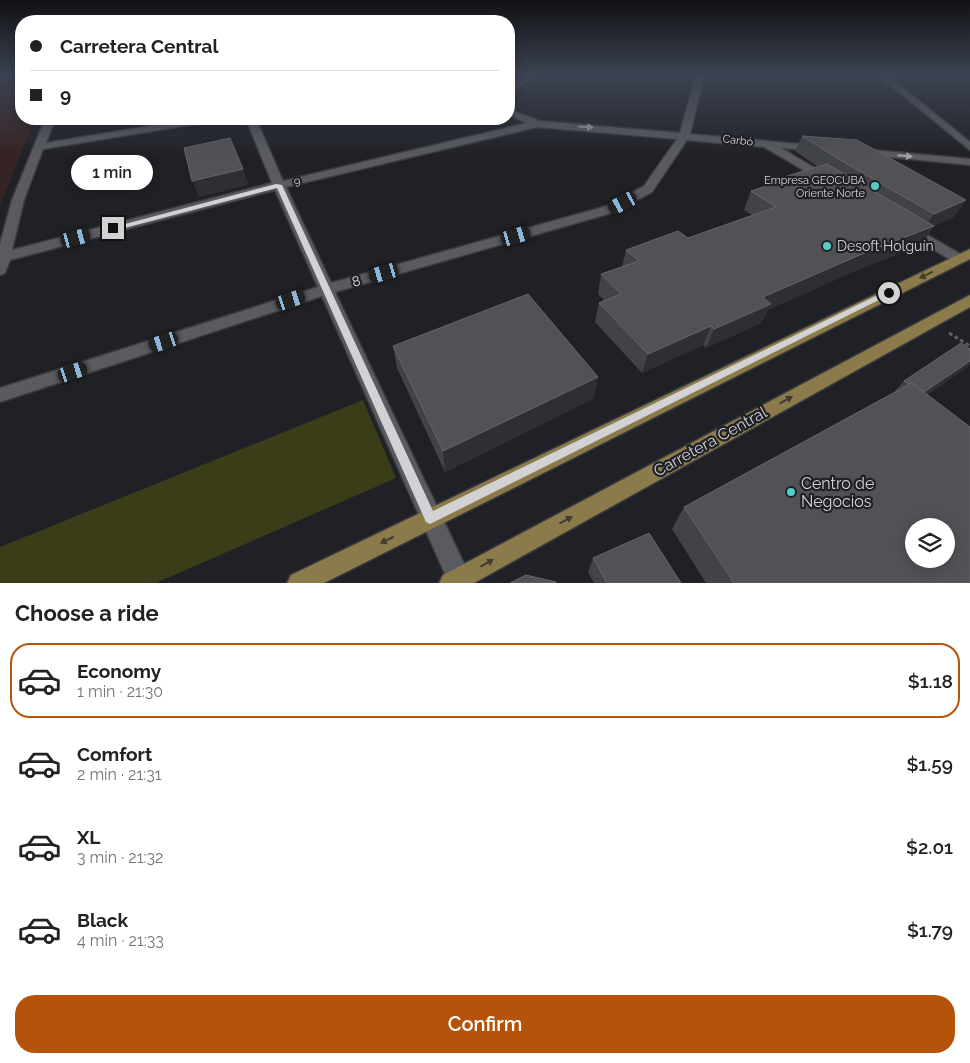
<!DOCTYPE html>
<meta charset="utf-8">
<style>
:root{--surface:#fff;--page:#f6f6f6;--text:#222;--muted:#767676;--line:#e0e0e0;--accent:#b45309}
body{margin:0;font-family:Raleway,sans-serif;background:var(--page);color:var(--text);height:100vh;display:flex;flex-direction:column;font-size:19px;white-space:nowrap}
*{box-sizing:border-box;margin:0}
p{font-size:16px;color:var(--muted)}
.icon{flex:none;width:28px;height:28px;fill:none;stroke:currentColor;stroke-width:2;stroke-linecap:round;stroke-linejoin:round}
.map{position:relative;height:583px;overflow:hidden}
.panel{display:flex;flex-direction:column;background:var(--surface);flex:1}
.panel>*{flex:none}
.banner{position:absolute;left:15px;top:15px;width:500px;height:110px;border-radius:20px;box-shadow:0 2px 12px #0003;display:grid;align-content:center;height:110px;padding:0 15px;background:var(--surface)}
.fabs{position:absolute;left:905px;top:518px;display:grid;gap:10px}
.fabs a{display:grid;place-items:center;width:50px;height:50px;border-radius:50%;background:var(--surface);box-shadow:0 2px 12px #0003;font-size:25px}
.end{position:absolute;width:22px;height:22px;margin:-11px;border:6px solid #d2d2d5;background:#111;box-shadow:0 0 0 2px #111}
.from{border-radius:50%}
.bubble{position:absolute;height:35px;border-radius:18px;background:var(--surface);box-shadow:0 2px 12px #0003;font-size:16px;font-weight:600;line-height:35px;text-align:center}
.car{position:absolute;width:15px;height:30px;margin:-15px -8px;border-radius:6px;box-shadow:0 0 4px 1px #0007;background:linear-gradient(#222 24%,#8ab4d8 0 40%,#222 0 76%,#8ab4d8 0 86%,#222 0)}
.banner b{display:flex;align-items:center;gap:18px;height:48px;font-size:19px}
.banner b+b{border-top:1px solid var(--line)}
.banner i{width:12px;height:12px;background:var(--text)}
ul{padding:0;list-style:none}
li{display:flex;align-items:center;gap:15px;height:75px;margin:0 10px 8px;padding:0 5px;border:2px solid transparent;border-radius:20px}
li div{flex:1}
li b{display:block;font-size:19px}
li em{font-style:normal;font-weight:600}
li.on{border-color:var(--accent)}
li>.icon{width:45px;height:45px;stroke-width:1.5}
h2{padding:0 15px;font-size:22px;line-height:60px}
.action{display:flex;gap:10px;margin-top:auto;padding:10px 15px}
.action a{flex:1;height:58px;border-radius:20px;background:var(--accent);color:#fff;font-size:20px;font-weight:600;line-height:58px;text-align:center}
.map>svg:first-child{display:block}
.industrial{fill:#362323}
.green{fill:#3b3d19}
.lines{fill:none;stroke-linecap:round;stroke-linejoin:round}
.lane-casing{stroke:#3a3b3f;stroke-width:2}
.street-casing{stroke:#3a3b3f;stroke-width:3}
.primary-casing{stroke:#3a3b3f;stroke-width:3}
.path{stroke:#5d5e62;stroke-width:3;stroke-dasharray:4 2.5;stroke-linecap:butt}
.lane{fill:#595b60;fill-rule:evenodd}
.street{fill:#595b60;fill-rule:evenodd}
.primary{fill:#8b7a4a;fill-rule:evenodd}
.wall{fill:#414347}
.shaded-wall{fill:#2d2f33}
.building{fill:#515256;stroke:#65666a;fill-rule:evenodd}
.oneway{fill:#a2a2a6}
.oneway2{fill:#403c31}
.route{fill:#d2d2d5}
.poi-dot{fill:#54cdc6;stroke:#202126;stroke-width:2}
.labels{text-anchor:middle;stroke-width:4.5;stroke-linejoin:round;paint-order:stroke}
.far-street-label{font-size:11px;fill:#d2d2d5;stroke:#202126}
.far-poi-label{font-size:11px;fill:#d2d2d5;stroke:#202126;text-anchor:end}
.poi-label{font-size:14px;fill:#d2d2d5;stroke:#202126;text-anchor:start}
.street-label{font-size:14px;fill:#d2d2d5;stroke:#202126}
.near-street-label{font-size:16px;fill:#d2d2d5;stroke:#202126}
.near-poi-label{font-size:16px;fill:#d2d2d5;stroke:#202126;text-anchor:start}
</style>
<div class="map">
<svg width="970" height="583" viewBox="0 0 970 583">
<rect width="100%" height="100%" fill="#202126"/>
<!-- industrial -->
<path class="industrial" d="M21,80V119H35L0,206V82Z"/>
<!-- green -->
<path class="green" d="M363,400L396,478L156,583H0V547Z"/>
<g class="lines">
<defs>
<path id="lane" d="M525,76H534L509,94V88Z"/>
<path id="street" d="M0,76H19L0,80Z
M696,76H704L690,134L821,146L822,148L817,151L781,148L830,177V181H822L764,147L687,140L652,192L615,212L335,292L467,570L471,578L469,583H449L322,296L0,402V388L318,287L275,190L10,260L5,273L0,275V244L12,200L45,119H55L46,143L192,119H213L208,122L43,149L24,200L12,250L272,183L246,119H256L283,181L527,123L509,115V109L539,121L680,133ZM537,127L677,139L644,186L607,206L331,283L286,187Z
M879,76H888L970,142V150Z
M862,149L970,159V165L858,154L857,152Z
M908,224L964,256L966,259L959,263L954,262L903,231L901,228Z"/>
<path id="primary" d="M970,249V259L324,583H287L291,575Z
M970,295V307L474,583H439L443,575Z"/>
</defs>
<!-- lane casing -->
<use href="#lane" class="lane-casing"/>
<!-- street casing -->
<use href="#street" class="street-casing"/>
<!-- primary casing -->
<use href="#primary" class="primary-casing"/>
<!-- path -->
<path class="path" d="M949,333L970,346"/>
<!-- lane -->
<use href="#lane" class="lane"/>
<!-- street -->
<use href="#street" class="street"/>
<!-- primary -->
<use href="#primary" class="primary"/>
</g>
<!-- wall -->
<path class="wall" d="M802,136L954,217L934,226L921,245L857,270L768,310L761,323L706,348L703,345L642,373L595,322L599,303L604,300L598,294L601,274L622,267L626,250L688,238L752,215L744,210L751,191L785,180L787,176L818,167L795,151Z
M393,346L598,377L593,399L445,472L397,368Z
M970,349V364L967,367L927,395L970,583H706L672,529L684,507L894,392L904,381Z
M593,558L681,583H594L588,572Z"/>
<!-- shaded-wall -->
<path class="shaded-wall" d="M243,169L249,185L199,197L192,181Z
M966,200L954,217L922,231L934,214Z
M934,226L921,245L857,270L768,310L761,323L706,348L714,329L763,297L869,251Z
M711,326L703,345L642,373L648,354Z
M970,361V364L967,367L911,406L922,394Z
M598,377L593,399L445,472L443,451Z"/>
<!-- building -->
<path class="building" d="M802,136L857,140L966,200L934,214L842,161Z
M230,138L243,169L192,181L184,148Z
M827,164L934,226L869,251L763,297L771,304L714,329L711,326L648,354L599,303L621,294L601,274L639,261L626,250L678,231L688,238L776,207L751,191L790,178L787,176Z
M528,294L598,377L443,451L393,346Z
M961,343L970,349V361L924,392L912,383L909,384L904,381Z
M912,383L970,427V583H734L684,507ZM914,526H946V559H914Z
M649,533L681,583H607L593,558Z
M526,575L556,582V583H510Z"/>
<!-- one-way arrows -->
<defs><path id="oneway-solid" d="M-6-.8H1V-3.2L6.5 0L1 3.2V.8H-6Z" transform="scale(1.25)"/></defs>
<g class="oneway">
<use href="#oneway-solid" transform="translate(586 127) rotate(4)"/>
<use href="#oneway-solid" transform="translate(905 156) rotate(5)"/>
</g>
<g class="oneway2">
<use href="#oneway-solid" transform="translate(926 275) rotate(154)"/>
<use href="#oneway-solid" transform="translate(786 400) rotate(-29)"/>
<use href="#oneway-solid" transform="translate(566 520) rotate(-29)"/>
<use href="#oneway-solid" transform="translate(387 540) rotate(154)"/>
<use href="#oneway-solid" transform="translate(487 563) rotate(-29)"/>
</g>
<!-- sky -->
<linearGradient id="sky" x2="0" y2="1"><stop stop-color="#121215"/><stop offset="0.48" stop-color="#3c4352"/><stop offset="1" stop-color="#3c4352" stop-opacity="0"/></linearGradient>
<rect width="970" height="157" fill="url(#sky)"/>
<!-- route -->
<path class="route" d="M276,184L282,185L433,511L886,291L893,293L430,524L426,522L277,188L113,231L110,228Z"/>
<!-- markers -->
<g class="poi-dot">
<circle cx="875" cy="186" r="5"/>
<circle cx="827" cy="246" r="5"/>
<circle cx="791" cy="492" r="5"/>
</g>
<g class="labels">
<!-- far-street labels -->
<g class="far-street-label">
<text transform="translate(738 140) rotate(6)" y="4">Carbó</text>
<text transform="translate(297 181) rotate(-13)" y="4">9</text>
</g>
<!-- far-poi labels -->
<g class="far-poi-label">
<text x="865" y="184">Empresa GEOCUBA<tspan x="865" dy="13">Oriente Norte</tspan></text>
</g>
<!-- poi labels -->
<g class="poi-label">
<text x="837" y="251">Desoft Holguín</text>
</g>
<!-- street labels -->
<g class="street-label">
<text transform="translate(356 281) rotate(-16)" y="5">8</text>
</g>
<!-- near-street labels -->
<g class="near-street-label">
<text transform="translate(710 441) rotate(-29)" y="6">Carretera Central</text>
</g>
<!-- near-poi labels -->
<g class="near-poi-label">
<text x="801" y="489">Centro de<tspan x="801" dy="18">Negocios</tspan></text>
</g>
</g>
</svg>
<div class="fabs">
<a><svg class="icon" aria-label="layers" viewBox="0 0 24 24"><path d="M12 4l9 5-9 5-9-5zM3 14l9 5 9-5"/></svg></a>
</div>
<i class="end from" style="left:889px;top:293px"></i>
<i class="end" style="left:113px;top:228px"></i>
<div class="bubble" style="left:71px;top:155px;width:82px">1 min</div>
<i class="car" style="left:623px;top:203px;rotate:242deg"></i>
<i class="car" style="left:516px;top:236px;rotate:74deg"></i>
<i class="car" style="left:76px;top:238px;rotate:75deg"></i>
<i class="car" style="left:384px;top:273px;rotate:254deg"></i>
<i class="car" style="left:291px;top:300px;rotate:72deg"></i>
<i class="car" style="left:164px;top:342px;rotate:252deg"></i>
<i class="car" style="left:73px;top:372px;rotate:72deg"></i>
<div class="banner">
<b><i class="from"></i>Carretera Central</b>
<b><i></i>9</b>
</div>
</div>
<section class="panel">
<h2>Choose a ride</h2>
<ul>
<li class="on"><svg class="icon" aria-label="car" viewBox="0 0 24 24"><path d="M5 17H2v-5l4-1 3-4h7l3 4 3 1v5h-3M9 17h6M6 11h13"/><circle cx="7" cy="17" r="2"/><circle cx="17" cy="17" r="2"/></svg><div><b>Economy</b><p>1 min · 21:30</p></div><em>$1.18</em></li>
<li><svg class="icon" aria-label="car" viewBox="0 0 24 24"><path d="M5 17H2v-5l4-1 3-4h7l3 4 3 1v5h-3M9 17h6M6 11h13"/><circle cx="7" cy="17" r="2"/><circle cx="17" cy="17" r="2"/></svg><div><b>Comfort</b><p>2 min · 21:31</p></div><em>$1.59</em></li>
<li><svg class="icon" aria-label="car" viewBox="0 0 24 24"><path d="M5 17H2v-5l4-1 3-4h7l3 4 3 1v5h-3M9 17h6M6 11h13"/><circle cx="7" cy="17" r="2"/><circle cx="17" cy="17" r="2"/></svg><div><b>XL</b><p>3 min · 21:32</p></div><em>$2.01</em></li>
<li><svg class="icon" aria-label="car" viewBox="0 0 24 24"><path d="M5 17H2v-5l4-1 3-4h7l3 4 3 1v5h-3M9 17h6M6 11h13"/><circle cx="7" cy="17" r="2"/><circle cx="17" cy="17" r="2"/></svg><div><b>Black</b><p>4 min · 21:33</p></div><em>$1.79</em></li>
</ul>
<div class="action"><a>Confirm</a></div>
</section>
